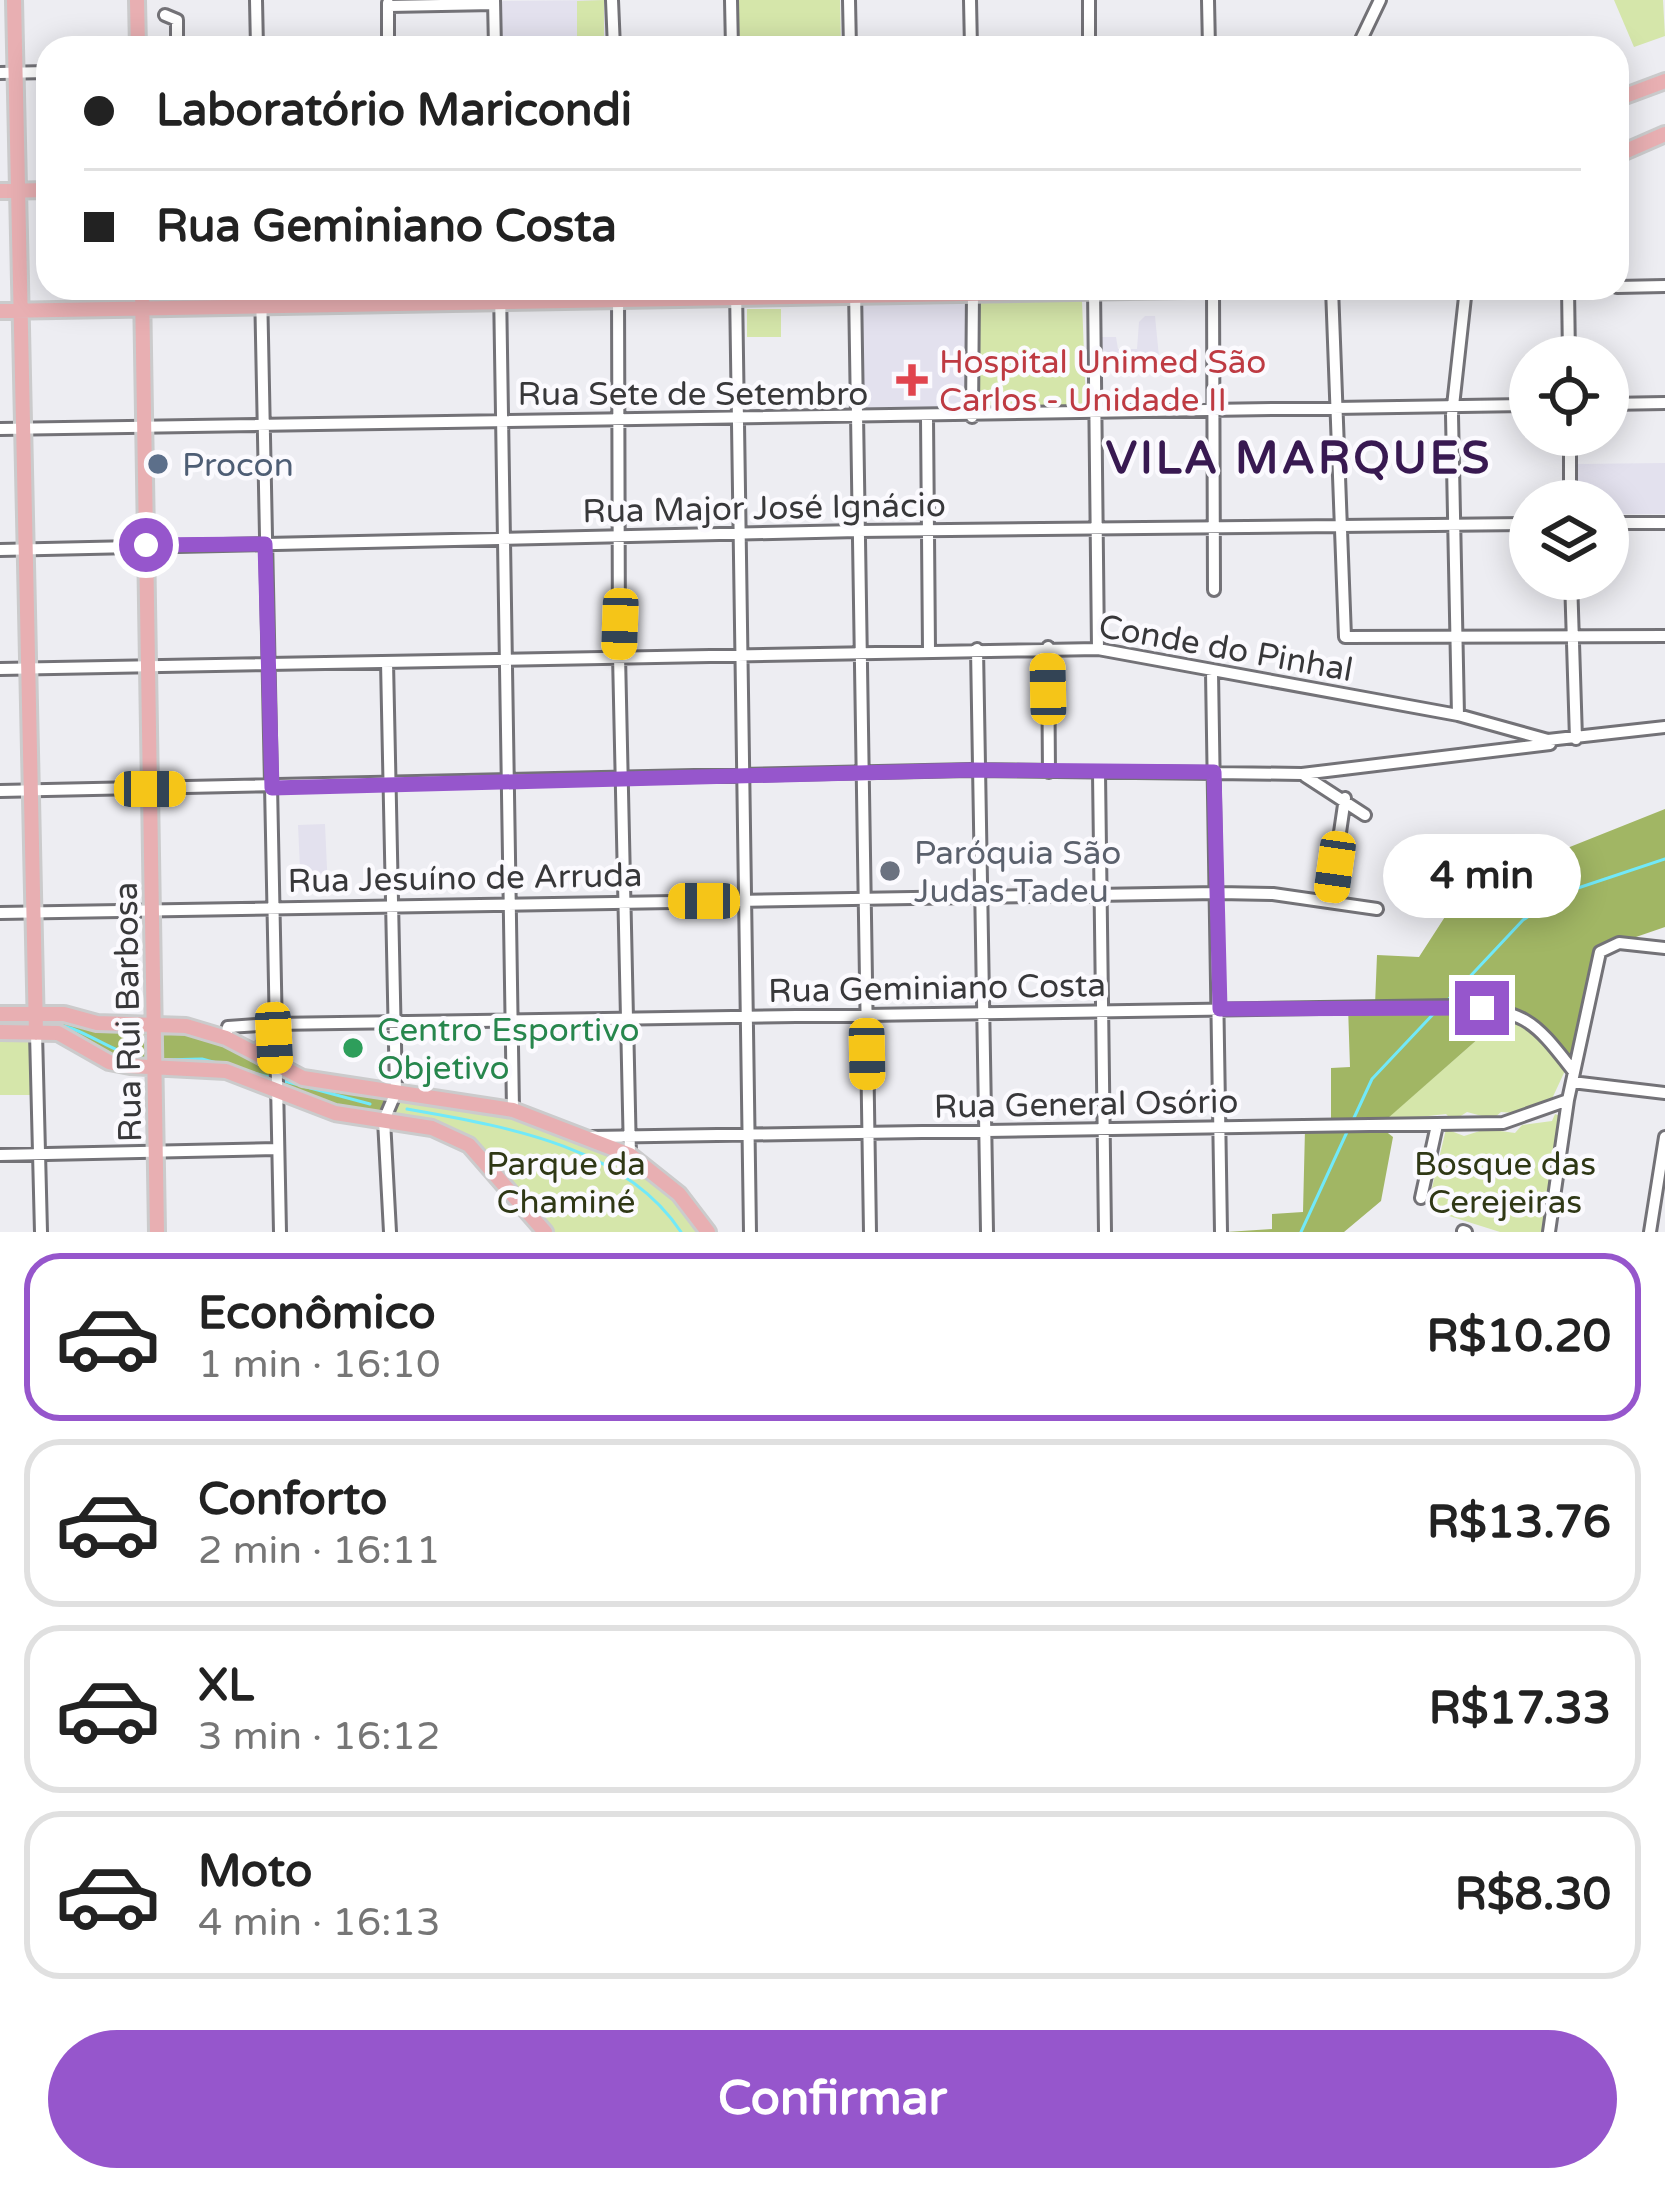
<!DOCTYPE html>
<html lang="pt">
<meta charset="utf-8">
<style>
:root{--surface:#fff;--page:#f6f6f6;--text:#222;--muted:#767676;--line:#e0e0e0;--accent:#9656cc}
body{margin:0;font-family:"Varela Round",sans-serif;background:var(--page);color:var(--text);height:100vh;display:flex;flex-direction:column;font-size:45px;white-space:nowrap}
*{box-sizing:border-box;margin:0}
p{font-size:39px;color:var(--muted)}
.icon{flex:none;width:66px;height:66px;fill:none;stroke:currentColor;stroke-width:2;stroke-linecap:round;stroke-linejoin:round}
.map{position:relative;height:1232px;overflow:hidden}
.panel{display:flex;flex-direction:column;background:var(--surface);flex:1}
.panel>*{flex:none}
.top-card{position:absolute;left:36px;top:36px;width:1593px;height:264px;border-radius:36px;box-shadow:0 6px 30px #0003;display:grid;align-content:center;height:264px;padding:0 48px;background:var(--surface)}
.tools{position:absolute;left:1509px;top:336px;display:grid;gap:24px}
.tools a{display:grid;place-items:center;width:120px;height:120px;border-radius:50%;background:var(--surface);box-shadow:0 6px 30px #0003;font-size:60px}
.end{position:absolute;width:54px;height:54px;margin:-27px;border:15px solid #9656cc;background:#fff;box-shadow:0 0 0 6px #fff}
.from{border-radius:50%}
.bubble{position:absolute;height:84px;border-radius:42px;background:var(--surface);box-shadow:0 6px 30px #0003;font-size:39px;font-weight:700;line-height:84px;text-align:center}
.car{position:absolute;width:36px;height:72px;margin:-36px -18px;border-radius:15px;box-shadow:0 0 9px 3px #0007;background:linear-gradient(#f5c518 24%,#345 0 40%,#f5c518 0 76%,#345 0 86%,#f5c518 0)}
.top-card b{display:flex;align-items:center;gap:42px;height:114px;font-size:45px}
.top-card b+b{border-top:3px solid var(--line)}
.top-card i{width:30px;height:30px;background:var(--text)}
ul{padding:21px 0 0;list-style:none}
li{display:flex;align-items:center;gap:36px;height:168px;margin:0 24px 18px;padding:0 24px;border:6px solid var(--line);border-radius:36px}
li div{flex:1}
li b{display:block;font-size:45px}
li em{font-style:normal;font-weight:700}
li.selected{border-color:var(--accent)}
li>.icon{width:108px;height:108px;stroke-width:1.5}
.button{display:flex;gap:24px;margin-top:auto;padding:24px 48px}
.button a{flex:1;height:138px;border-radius:72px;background:var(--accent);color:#fff;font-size:48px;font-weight:700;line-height:138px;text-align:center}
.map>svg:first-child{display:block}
.built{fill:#e3e1ee}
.green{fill:#d5e6aa}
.forest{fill:#a1b664}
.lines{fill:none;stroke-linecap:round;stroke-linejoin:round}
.stream{stroke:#71e9f9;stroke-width:3}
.minor-casing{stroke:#737277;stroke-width:16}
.major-casing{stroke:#cbcbcc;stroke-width:20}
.minor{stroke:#fff;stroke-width:10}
.major{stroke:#e8afb2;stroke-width:14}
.route{stroke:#9656cc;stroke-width:15}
.health-dot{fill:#e0444e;stroke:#fbfafe;stroke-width:4.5}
.service-dot{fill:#5c6f8a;stroke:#fbfafe;stroke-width:4.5}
.worship-dot{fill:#6b7280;stroke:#fbfafe;stroke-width:4.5}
.leisure-dot{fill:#2e9e5b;stroke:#fbfafe;stroke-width:4.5}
.labels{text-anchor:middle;stroke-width:9;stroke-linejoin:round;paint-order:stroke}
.health-label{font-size:33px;fill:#be3a42;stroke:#fbfafe;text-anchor:start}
.street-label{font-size:33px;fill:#38383a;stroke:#fbfafe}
.service-label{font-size:33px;fill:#4e5e75;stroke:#fbfafe;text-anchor:start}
.worship-label{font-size:33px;fill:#5b616d;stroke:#fbfafe;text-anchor:start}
.leisure-label{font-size:33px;fill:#27864d;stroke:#fbfafe;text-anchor:start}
.park-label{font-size:33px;fill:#2f3815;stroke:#fbfafe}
.district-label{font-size:45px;font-weight:bold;letter-spacing:3px;fill:#381951;stroke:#fbfafe}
</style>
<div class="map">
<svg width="1665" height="1232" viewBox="0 0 1665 1232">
<rect width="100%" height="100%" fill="#ededf2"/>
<!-- built -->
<path class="built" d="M608,0L607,48H501L500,1Z
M966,304L967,408L858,411L859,305Z
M1145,316H1155L1159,357L1099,358L1102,337H1116L1118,349H1137L1139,322Z
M1665,463V514H1608V501H1577V464Z
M325,824L328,891L301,890L298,825Z"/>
<!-- green -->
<path class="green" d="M604,0V37L577,38V1Z
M738,0H840L841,48H738Z
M1614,0H1663L1665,36L1634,47Z
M982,300L1082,301L1086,407L980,409L976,306Z
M747,309H781V337H747Z
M1510,1011L1570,1060L1550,1103L1532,1106L1528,1114L1501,1112L1493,1119L1467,1112L1453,1121L1446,1114L1384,1121Z
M0,1037L31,1038L33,1095H0Z
M396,1092L513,1110L630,1155L708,1232H545L469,1145L384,1120Z
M1555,1114L1563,1117L1546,1232H1500L1427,1209L1446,1129L1464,1136L1486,1129L1515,1133L1522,1125L1552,1121Z"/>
<!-- forest -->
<path class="forest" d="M1665,809V927L1604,948L1578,1067L1547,1031L1512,1009L1379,1126L1393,1137L1381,1201L1344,1232H1226L1272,1229V1214L1303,1212L1305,1129L1331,1127V1068L1350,1067L1348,1006L1375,1005L1377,955L1419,957L1450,909L1522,866Z
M36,1014L186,1026L275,1065L396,1092L384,1120L335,1113L226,1071L130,1066L58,1033H36Z"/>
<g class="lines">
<!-- stream -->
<path class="stream" d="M1447,1001L1523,920L1563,893L1665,859
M0,1023H28
M44,1023C83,1024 109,1054 147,1059
M162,1060L202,1059L370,1104
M407,1109C502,1126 624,1145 681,1232
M1353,1120L1372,1079L1438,1009
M1301,1232L1347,1132"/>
<defs>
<path id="minor" d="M256,0L257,48
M494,0L495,48
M612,0L614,48
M731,0L732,48
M849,0L850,48
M970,0L971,48
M1089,0V48
M1208,0L1209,48
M389,6L494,4
M165,15L177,20V48
M388,48V3
M1357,48L1380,0
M0,73L48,72
M1617,287L1665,286
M261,288L280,1232
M500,288L513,1110
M618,288L619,655L630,1155
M736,288L750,1232
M855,288L870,1232
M1094,288L1098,649
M1213,288L1214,590
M1332,288L1345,637L1665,636
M1568,288L1569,357
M1608,404L1665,403
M972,417L973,291
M927,418L929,650
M0,429L1530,405
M1570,435V501
M1608,523H1665
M0,550L858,531L1530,524
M1571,579L1576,739
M1048,647L1049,772
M977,649L987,1232
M387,662L396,1092L384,1120L390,1232
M0,669L1098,649L1458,715L1548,740L1665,727
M1212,672L1221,1232
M1458,715L1452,415L1466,288
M1099,773L1105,1232
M1305,776L1365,815
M0,791L971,770L1302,774L1550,744
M1330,901L1345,798
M0,913L1218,893L1273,894L1377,909
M36,1033L41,1232
M226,1038L228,1027L273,1024L1454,1006C1524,1011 1531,1016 1574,1072
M1572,1082L1665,1093
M592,1137L1503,1123L1568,1100
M0,1155L277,1149
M1421,1198L1437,1125
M1463,1231L1466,1232
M1549,1232L1568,1100L1600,952L1619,943L1665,948
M1650,1232L1665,1137"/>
<path id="major" d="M14,0L36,1033
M137,0L138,48
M1617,99L1665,81
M1617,155L1665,134
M0,191L48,190
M142,288L157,1232
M0,311L1301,288
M0,1014H64L97,1023L186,1026L226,1038L303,1078L513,1110L630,1155L679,1194L708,1232
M0,1032L58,1033L109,1062L130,1066L226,1071L335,1113L432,1128L469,1145L545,1232
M255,1053L274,1038"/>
</defs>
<!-- minor casing -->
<use href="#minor" class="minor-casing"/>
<!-- major casing -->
<use href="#major" class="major-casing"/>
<!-- minor -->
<use href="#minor" class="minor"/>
<!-- major -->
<use href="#major" class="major"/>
</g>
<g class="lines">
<!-- route -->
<path class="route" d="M146,545L265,544L272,788L971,770L1214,772L1220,1009L1482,1008"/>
</g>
<!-- markers -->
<path class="health-dot" d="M906 362h12v12h12v12h-12v12h-12v-12h-12v-12h12z"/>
<circle class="service-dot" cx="158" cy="464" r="12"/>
<circle class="worship-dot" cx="890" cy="871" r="12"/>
<circle class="leisure-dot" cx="353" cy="1048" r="12"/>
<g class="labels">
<!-- health labels -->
<g class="health-label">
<text x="939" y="373">Hospital Unimed São<tspan x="939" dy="38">Carlos - Unidade II</tspan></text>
</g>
<!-- street labels -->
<g class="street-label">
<text x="693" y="405">Rua Sete de Setembro</text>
<text transform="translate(764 507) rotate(-1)" y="12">Rua Major José Ignácio</text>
<text transform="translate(1226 647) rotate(10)" y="12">Conde do Pinhal</text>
<text transform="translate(465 877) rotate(-1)" y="12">Rua Jesuíno de Arruda</text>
<text transform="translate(937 987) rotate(-1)" y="12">Rua Geminiano Costa</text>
<text transform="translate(127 1012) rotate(-91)" y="12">Rua Rui Barbosa</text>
<text transform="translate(1086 1103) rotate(-1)" y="12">Rua General Osório</text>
</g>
<!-- service labels -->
<g class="service-label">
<text x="182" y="476">Procon</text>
</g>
<!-- worship labels -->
<g class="worship-label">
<text x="914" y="864">Paróquia São<tspan x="914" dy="38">Judas Tadeu</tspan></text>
</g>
<!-- leisure labels -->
<g class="leisure-label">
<text x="377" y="1041">Centro Esportivo<tspan x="377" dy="38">Objetivo</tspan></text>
</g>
<!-- park labels -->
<g class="park-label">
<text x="566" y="1175">Parque da<tspan x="566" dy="38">Chaminé</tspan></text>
<text x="1505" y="1175">Bosque das<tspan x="1505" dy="38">Cerejeiras</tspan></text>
</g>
<!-- district labels -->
<g class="district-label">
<text x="1299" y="473">VILA MARQUES</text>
</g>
</g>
</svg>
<div class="tools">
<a><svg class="icon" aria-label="locate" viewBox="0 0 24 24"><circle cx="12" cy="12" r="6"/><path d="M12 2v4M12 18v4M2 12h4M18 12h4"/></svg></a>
<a><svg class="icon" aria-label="layers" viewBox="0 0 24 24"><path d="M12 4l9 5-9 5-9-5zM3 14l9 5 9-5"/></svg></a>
</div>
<i class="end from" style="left:146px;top:545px"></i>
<i class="end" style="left:1482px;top:1008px"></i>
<div class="bubble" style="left:1383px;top:834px;width:198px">4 min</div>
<i class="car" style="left:620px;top:624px;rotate:182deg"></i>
<i class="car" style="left:1048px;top:689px;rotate:359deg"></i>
<i class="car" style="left:150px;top:789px;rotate:90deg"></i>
<i class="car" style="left:1335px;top:867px;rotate:188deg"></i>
<i class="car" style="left:704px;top:901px;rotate:270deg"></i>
<i class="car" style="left:274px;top:1038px;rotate:177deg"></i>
<i class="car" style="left:867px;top:1054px;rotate:179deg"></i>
<div class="top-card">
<b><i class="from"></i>Laboratório Maricondi</b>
<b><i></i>Rua Geminiano Costa</b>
</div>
</div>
<section class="panel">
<ul>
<li class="selected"><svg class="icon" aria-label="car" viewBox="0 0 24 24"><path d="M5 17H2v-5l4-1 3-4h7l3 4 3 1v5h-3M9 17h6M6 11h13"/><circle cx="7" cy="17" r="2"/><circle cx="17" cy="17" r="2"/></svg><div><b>Econômico</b><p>1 min · 16:10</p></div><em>R$10.20</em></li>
<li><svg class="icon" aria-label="car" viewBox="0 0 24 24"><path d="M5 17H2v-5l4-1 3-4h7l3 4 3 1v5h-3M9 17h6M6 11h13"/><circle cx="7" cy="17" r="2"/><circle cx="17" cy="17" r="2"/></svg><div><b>Conforto</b><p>2 min · 16:11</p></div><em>R$13.76</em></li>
<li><svg class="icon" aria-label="car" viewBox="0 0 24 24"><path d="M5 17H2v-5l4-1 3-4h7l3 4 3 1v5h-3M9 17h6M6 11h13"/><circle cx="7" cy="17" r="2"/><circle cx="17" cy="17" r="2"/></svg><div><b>XL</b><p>3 min · 16:12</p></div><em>R$17.33</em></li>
<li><svg class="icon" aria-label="car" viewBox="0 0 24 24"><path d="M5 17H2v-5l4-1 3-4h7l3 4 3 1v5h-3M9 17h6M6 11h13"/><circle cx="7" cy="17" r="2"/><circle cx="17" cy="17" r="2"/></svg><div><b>Moto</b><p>4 min · 16:13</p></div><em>R$8.30</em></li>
</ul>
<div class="button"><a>Confirmar</a></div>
</section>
